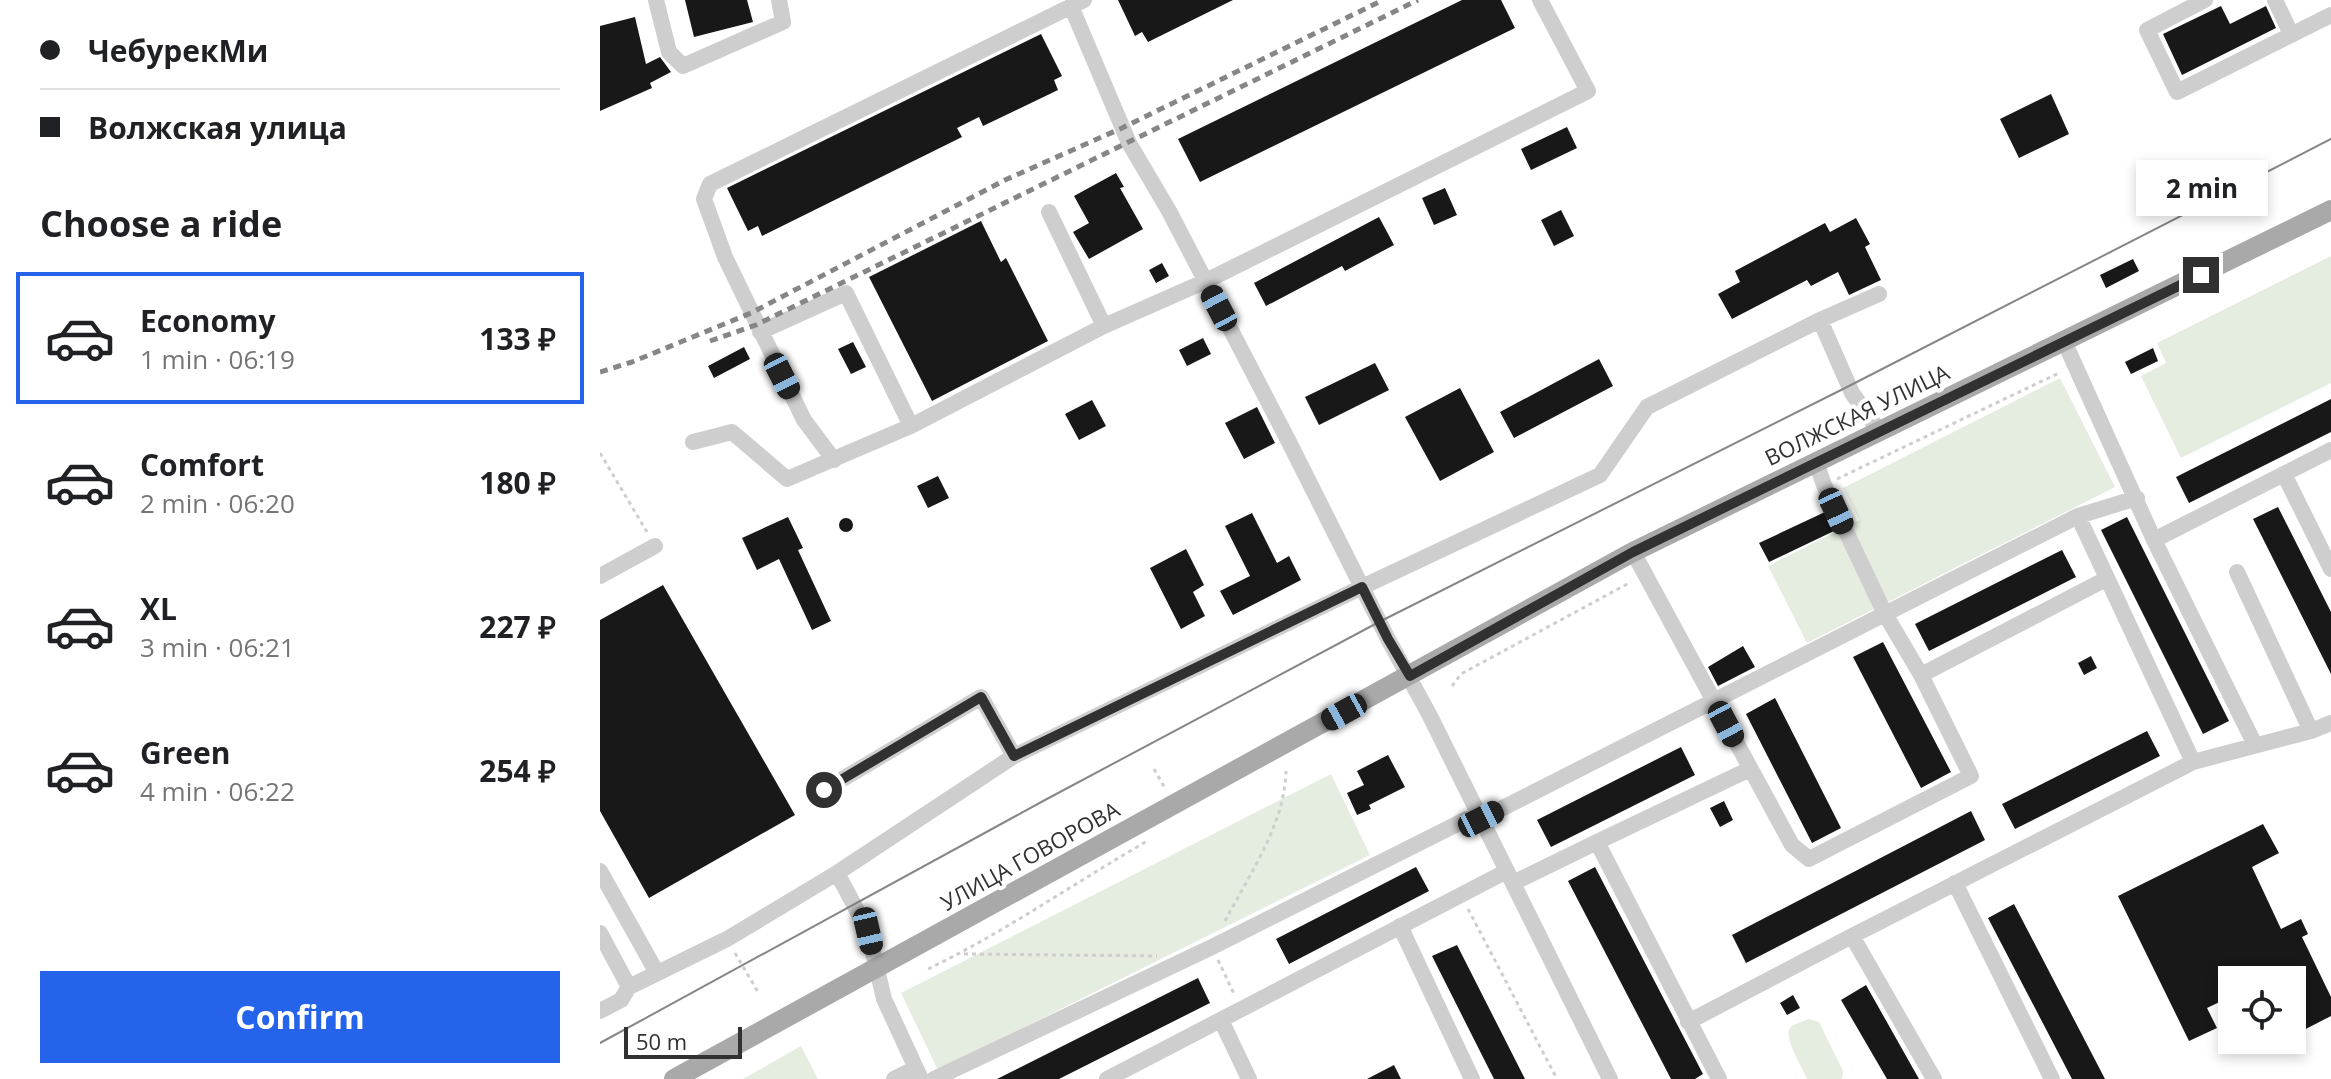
<!DOCTYPE html>
<meta charset="utf-8">
<style>
:root{--surface:#fff;--page:#f6f6f6;--text:#202124;--muted:#757577;--line:#e0e0e0;--accent:#2563eb}
body{margin:0;font-family:"Open Sans",sans-serif;background:var(--page);color:var(--text);height:100vh;display:flex;flex-direction:column;font-size:30px;white-space:nowrap}
*{box-sizing:border-box;margin:0}
p{font-size:26px;color:var(--muted)}
.icon{flex:none;width:44px;height:44px;fill:none;stroke:currentColor;stroke-width:2;stroke-linecap:round;stroke-linejoin:round}
.map{position:relative;flex:1;overflow:hidden}
.sheet{display:flex;flex-direction:column;background:var(--surface);width:600px}
.sheet>*{flex:none}
.guide{display:grid;align-content:center;height:176px;padding:0 40px;background:var(--surface)}
.controls{position:absolute;left:1618px;top:966px;display:grid;gap:16px}
.controls a{display:grid;place-items:center;width:88px;height:88px;border-radius:0px;background:var(--surface);box-shadow:0 4px 12px #0003;font-size:40px}
.scale{position:absolute;left:24px;bottom:20px;width:118px;box-sizing:border-box;padding-left:8px;border:4px solid #313131;border-top:0;font-size:22px;line-height:28px;white-space:nowrap;color:#313131;-webkit-text-stroke:6px #fff;paint-order:stroke}
.end{position:absolute;width:36px;height:36px;margin:-18px;border:10px solid #313131;background:#fff;box-shadow:0 0 0 4px #fff}
.from{border-radius:50%}
.bubble{position:absolute;height:56px;border-radius:0px;background:var(--surface);box-shadow:0 4px 12px #0003;font-size:26px;font-weight:700;line-height:56px;text-align:center}
.car{position:absolute;width:24px;height:48px;margin:-24px -12px;border-radius:10px;box-shadow:0 0 6px 2px #0007;background:linear-gradient(#222 24%,#8ab4d8 0 40%,#222 0 76%,#8ab4d8 0 86%,#222 0)}
.guide b{display:flex;align-items:center;gap:28px;height:76px;font-size:30px}
.guide b+b{border-top:2px solid var(--line)}
.guide i{width:20px;height:20px;background:var(--text)}
ul{padding:0;list-style:none}
li{display:flex;align-items:center;gap:24px;height:132px;margin:0 16px 12px;padding:0 24px;border:4px solid transparent;border-radius:0px}
li div{flex:1}
li b{display:block;font-size:30px}
li em{font-style:normal;font-weight:700}
li.selected{border-color:var(--accent)}
li>.icon{width:72px;height:72px;stroke-width:1.5}
h2{padding:0 40px;font-size:36px;line-height:96px}
.button{display:flex;gap:16px;margin-top:auto;padding:16px 40px}
.button a{flex:1;height:92px;border-radius:0px;background:var(--accent);color:#fff;font-size:32px;font-weight:700;line-height:92px;text-align:center}
main{display:flex;flex:1;min-height:0}
.map>svg:first-child{display:block}
.green{fill:#e4ede0}
.building{fill:#181818}
.lines{fill:none;stroke-linecap:round;stroke-linejoin:round}
.path{stroke:#cecece;stroke-width:3;stroke-dasharray:4 4;stroke-linecap:butt}
.minor{stroke:#cecece;stroke-width:16}
.major{stroke:#a9a9a9;stroke-width:20}
.tram{stroke:#868686;stroke-width:2}
.rail{stroke:#868686;stroke-width:5;stroke-dasharray:8 6;stroke-linecap:butt}
.route{stroke:#313131;stroke-width:10}
.labels{text-anchor:middle;stroke-width:8;stroke-linejoin:round;paint-order:stroke}
.street-label{font-size:22px;fill:#313131;stroke:#fff}
</style>
<main>
<section class="sheet">
<div class="guide">
<b><i class="from"></i>ЧебурекМи</b>
<b><i></i>Волжская улица</b>
</div>
<h2>Choose a ride</h2>
<ul>
<li class="selected"><svg class="icon" aria-label="car" viewBox="0 0 24 24"><path d="M5 17H2v-5l4-1 3-4h7l3 4 3 1v5h-3M9 17h6M6 11h13"/><circle cx="7" cy="17" r="2"/><circle cx="17" cy="17" r="2"/></svg><div><b>Economy</b><p>1 min · 06:19</p></div><em>133 ₽</em></li>
<li><svg class="icon" aria-label="car" viewBox="0 0 24 24"><path d="M5 17H2v-5l4-1 3-4h7l3 4 3 1v5h-3M9 17h6M6 11h13"/><circle cx="7" cy="17" r="2"/><circle cx="17" cy="17" r="2"/></svg><div><b>Comfort</b><p>2 min · 06:20</p></div><em>180 ₽</em></li>
<li><svg class="icon" aria-label="car" viewBox="0 0 24 24"><path d="M5 17H2v-5l4-1 3-4h7l3 4 3 1v5h-3M9 17h6M6 11h13"/><circle cx="7" cy="17" r="2"/><circle cx="17" cy="17" r="2"/></svg><div><b>XL</b><p>3 min · 06:21</p></div><em>227 ₽</em></li>
<li><svg class="icon" aria-label="car" viewBox="0 0 24 24"><path d="M5 17H2v-5l4-1 3-4h7l3 4 3 1v5h-3M9 17h6M6 11h13"/><circle cx="7" cy="17" r="2"/><circle cx="17" cy="17" r="2"/></svg><div><b>Green</b><p>4 min · 06:22</p></div><em>254 ₽</em></li>
</ul>
<div class="button"><a>Confirm</a></div>
</section>
<div class="map">
<svg width="1731" height="1079" viewBox="0 0 1731 1079">
<rect width="100%" height="100%" fill="#fff"/>
<!-- green -->
<path class="green" d="M1731,256V383L1581,458L1541,376L1566,363L1557,343Z
M1460,378L1515,487L1207,643L1168,566L1259,520L1243,488Z
M731,774L770,855L338,1070L301,993Z
M1209,1019L1219,1022L1243,1071L1242,1079H1207C1203,1069 1183,1037 1190,1028C1193,1024 1204,1021 1209,1019Z
M201,1046L218,1079H143Z"/>
<!-- building -->
<path class="building" d="M85,0H147L153,22L94,37Z
M518,0H633L548,42L542,32L535,36Z
M862,0H901L915,28L600,182L578,139Z
M1621,6L1630,24L1666,6L1676,28L1582,75L1563,34Z
M35,17L46,64L60,57L71,72L50,83L52,88L0,111V26Z
M441,34L462,76L454,80L458,90L383,126L379,117L357,128L362,137L162,236L158,226L148,231L127,188Z
M1451,94L1469,134L1419,158L1400,119Z
M967,127L977,148L931,170L921,149Z
M516,173L524,187L520,188L543,229L489,259L473,232L489,223L474,196Z
M845,188L857,215L834,225L822,198Z
M961,210L974,236L954,246L941,220Z
M779,217L794,245L745,271L742,266L666,306L654,283Z
M1256,218L1270,244L1265,247L1281,280L1249,295L1238,272L1211,286L1207,280L1132,319L1118,294L1140,282L1135,271L1225,223L1230,232Z
M381,221L401,262L406,258L448,341L332,401L269,277Z
M1533,259L1539,271L1506,288L1500,275Z
M562,263L569,276L556,283L549,270Z
M603,338L611,354L587,366L579,350Z
M253,342L266,367L251,374L238,349Z
M144,347L150,359L114,378L108,366Z
M1553,348L1558,361L1531,374L1525,362Z
M999,359L1013,386L914,438L900,412Z
M775,363L789,390L719,425L705,397Z
M860,388L894,452L840,481L805,417Z
M1731,399V432L1589,503L1576,477Z
M492,400L506,426L479,440L465,414Z
M657,407L675,443L644,459L625,423Z
M338,476L349,498L328,508L317,486Z
M1678,507L1731,612V674L1653,519Z
M1225,512L1234,531L1169,562L1159,543Z
M652,513L677,563L689,556L701,580L633,615L620,591L650,576L625,526Z
M188,517L203,548L198,550L231,621L212,630L179,559L157,570L142,538Z
M1527,517L1629,721L1603,734L1501,530Z
M239 525a7 7 0 1 1 14 0a7 7 0 1 1-14 0Z
M586,549L604,585L593,592L605,616L581,629L550,568Z
M1462,550L1476,577L1329,651L1315,624Z
M63,585L195,815L49,898L0,811V620Z
M1283,642L1351,772L1321,788L1253,657Z
M1143,646L1155,667L1118,686L1108,667Z
M1491,656L1497,668L1484,675L1478,663Z
M1175,698L1241,828L1212,843L1146,714Z
M1547,731L1560,756L1415,829L1402,804Z
M1081,747L1095,775L951,847L937,820Z
M788,755L805,787L769,805L771,809L757,815L747,793L764,785L757,771Z
M1124,801L1133,820L1120,827L1110,808Z
M1371,811L1385,840L1146,963L1132,935Z
M1663,824L1679,853L1652,867L1681,929L1701,919L1708,934L1702,937L1731,997V1016L1692,1036V980H1632V996L1607,1008L1617,1028L1589,1041L1518,896Z
M816,867L829,891L689,964L676,939Z
M995,867L1103,1074L1095,1079H1071L968,881Z
M1414,904L1505,1079H1472L1388,918Z
M857,945L925,1079H894L832,956Z
M598,978L610,1003L459,1079H397Z
M1266,985L1319,1079H1287L1241,1000Z
M1193,995L1200,1008L1187,1015L1180,1003Z
M794,1065L801,1079H767Z"/>
<g class="lines">
<!-- path -->
<path class="path" d="M0,453L47,532
M1237,479L1461,372
M852,686L861,674L1031,582
M554,769L566,790
M868,909L957,1079
M625,921C649,875 685,824 686,771
M135,953L158,992
M364,954L557,956
M618,960L635,996
M328,969C405,932 474,883 549,840"/>
<!-- minor -->
<path class="minor" d="M56,0L69,52L83,66L183,22L179,0
M1605,0L1547,30L1577,92L1731,15
M1675,0L1691,34
M471,6L529,143L569,211L688,440L788,639L830,716L1010,1079
M449,212L504,326
M1220,320L1252,393L1279,431
M160,332L246,293L311,426
M1464,341L1554,540L1655,745
M93,442L132,432L187,479L311,426L504,326L606,281L988,91L940,0
M234,460L204,420L125,257L104,199L110,184L484,0
M1684,474L1731,569
M1478,516L1593,762
M1554,540L1731,450
M1033,552L1192,845L1209,859L1371,776L1321,675L1285,614L1224,485L1216,462
M1637,572L1711,731
M0,576L55,546
M1321,675L1506,579
M224,790L381,697L414,756
M997,842L1150,769
M0,871L57,973
M237,873L268,931L284,999L321,1079
M913,883L997,842L1119,1079
M1355,883L1452,1079
M800,926L872,1079
M0,933L29,987
M1252,936L1334,1079
M0,1011L21,1000L29,987L127,939L237,873L414,756L762,587L1000,475L1047,407L1220,320L1279,294
M621,1020L649,1079
M1088,1022L1252,936L1593,762L1711,731L1731,723
M294,1079L316,1068
M334,1079L612,947L867,819H881L1478,516L1537,498
M507,1079L907,871"/>
<!-- major -->
<path class="major" d="M74,1079L1033,552L1731,210"/>
<!-- tram -->
<path class="tram" d="M0,1043L445,800L779,622L1249,386L1731,139"/>
<!-- rail -->
<path class="rail" d="M110,341L156,325L818,0
M0,372L32,362L151,313L405,180L522,128L783,0"/>
</g>
<g class="lines">
<!-- route -->
<path class="route" d="M224,790L381,697L414,756L762,587L788,639L810,676L1033,552L1601,275"/>
</g>
<g class="labels">
<!-- street labels -->
<g class="street-label">
<text transform="translate(1257 415) rotate(-26)" y="8">ВОЛЖСКАЯ УЛИЦА</text>
<text transform="translate(430 856) rotate(-29)" y="8">УЛИЦА ГОВОРОВА</text>
</g>
</g>
</svg>
<div class="controls">
<a><svg class="icon" aria-label="locate" viewBox="0 0 24 24"><circle cx="12" cy="12" r="6"/><path d="M12 2v4M12 18v4M2 12h4M18 12h4"/></svg></a>
</div>
<div class="scale">50 m</div>
<i class="end from" style="left:224px;top:790px"></i>
<i class="end" style="left:1601px;top:275px"></i>
<div class="bubble" style="left:1536px;top:160px;width:132px">2 min</div>
<i class="car" style="left:619px;top:308px;rotate:332deg"></i>
<i class="car" style="left:182px;top:376px;rotate:153deg"></i>
<i class="car" style="left:1236px;top:511px;rotate:155deg"></i>
<i class="car" style="left:744px;top:712px;rotate:241deg"></i>
<i class="car" style="left:1126px;top:724px;rotate:152deg"></i>
<i class="car" style="left:881px;top:819px;rotate:63deg"></i>
<i class="car" style="left:268px;top:931px;rotate:167deg"></i>
</div>
</main>
